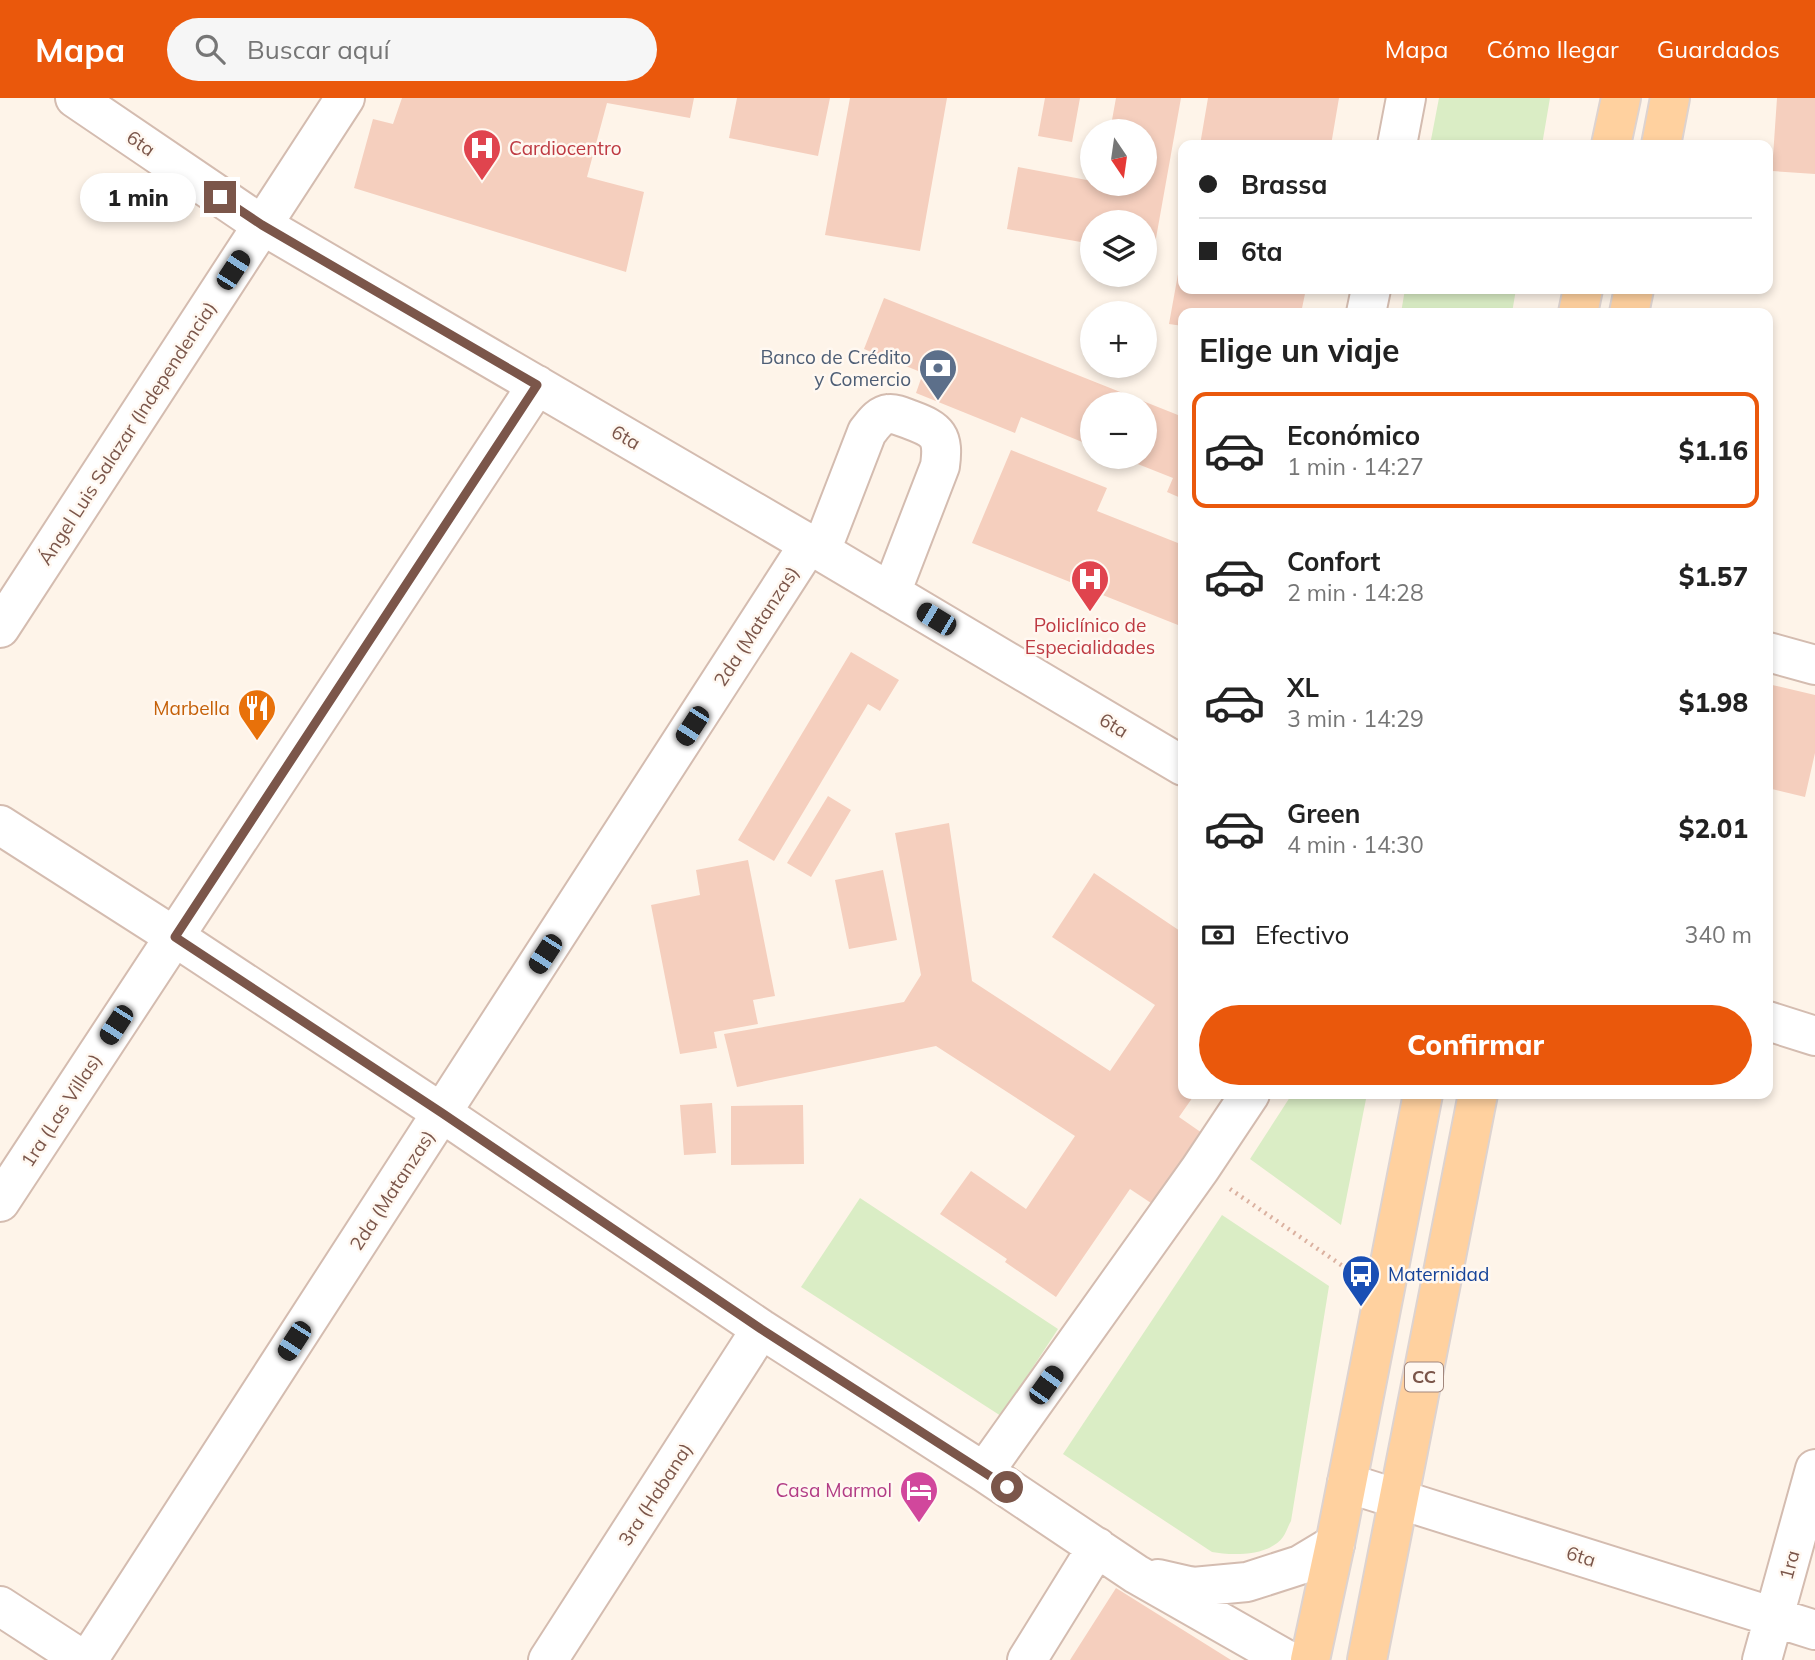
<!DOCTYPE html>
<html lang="es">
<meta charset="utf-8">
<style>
:root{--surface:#fff;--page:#f6f6f6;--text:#222;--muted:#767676;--line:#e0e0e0;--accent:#ea580c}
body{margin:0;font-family:Mulish,sans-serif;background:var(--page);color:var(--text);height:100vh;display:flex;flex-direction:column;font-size:26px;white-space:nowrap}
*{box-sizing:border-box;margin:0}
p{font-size:23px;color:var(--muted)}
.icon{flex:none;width:38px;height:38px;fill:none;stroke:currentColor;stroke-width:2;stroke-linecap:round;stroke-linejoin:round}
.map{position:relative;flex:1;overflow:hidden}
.details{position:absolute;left:1178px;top:210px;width:595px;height:791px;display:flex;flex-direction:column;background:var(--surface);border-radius:14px;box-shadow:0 4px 10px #0003}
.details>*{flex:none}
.top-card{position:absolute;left:1178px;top:42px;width:595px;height:154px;border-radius:14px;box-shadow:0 4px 10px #0003;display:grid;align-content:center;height:154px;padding:0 21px;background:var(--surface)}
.needle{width:46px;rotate:167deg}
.tools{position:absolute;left:1080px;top:21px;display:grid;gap:14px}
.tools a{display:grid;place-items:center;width:77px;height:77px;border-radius:50%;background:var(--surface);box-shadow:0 4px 10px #0003;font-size:35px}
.end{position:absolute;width:32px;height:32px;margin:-16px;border:9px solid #7b564a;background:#fff;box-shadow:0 0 0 4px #fff}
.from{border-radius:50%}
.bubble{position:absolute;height:49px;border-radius:24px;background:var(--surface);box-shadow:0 4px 10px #0003;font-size:23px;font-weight:800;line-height:49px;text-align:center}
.car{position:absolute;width:21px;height:42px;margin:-21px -10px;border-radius:9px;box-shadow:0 0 5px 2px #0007;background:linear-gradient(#222 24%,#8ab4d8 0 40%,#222 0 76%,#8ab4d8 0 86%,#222 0)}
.top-card b{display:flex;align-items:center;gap:24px;height:66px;font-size:26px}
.top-card b+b{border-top:2px solid var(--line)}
.top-card i{width:18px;height:18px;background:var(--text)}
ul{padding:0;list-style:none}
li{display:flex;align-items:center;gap:21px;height:116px;margin:0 14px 10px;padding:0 7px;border:4px solid transparent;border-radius:14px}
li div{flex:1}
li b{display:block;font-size:26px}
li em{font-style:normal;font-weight:800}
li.selected{border-color:var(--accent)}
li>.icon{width:63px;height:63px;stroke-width:1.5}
h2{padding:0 21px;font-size:32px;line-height:84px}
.pay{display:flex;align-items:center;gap:18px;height:77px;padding:0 21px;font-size:26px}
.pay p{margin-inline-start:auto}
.primary-button{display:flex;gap:14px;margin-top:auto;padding:14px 21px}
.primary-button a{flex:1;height:80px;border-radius:42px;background:var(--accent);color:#fff;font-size:28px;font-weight:800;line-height:80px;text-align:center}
header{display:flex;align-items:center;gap:42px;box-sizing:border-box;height:98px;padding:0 35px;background:var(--accent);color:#fff}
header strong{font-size:33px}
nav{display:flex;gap:38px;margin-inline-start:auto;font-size:24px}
.search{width:490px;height:63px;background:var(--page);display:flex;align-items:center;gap:18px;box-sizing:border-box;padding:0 24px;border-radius:38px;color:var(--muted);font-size:26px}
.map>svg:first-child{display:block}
.green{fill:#daedc5}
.building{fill:#f5cfbe}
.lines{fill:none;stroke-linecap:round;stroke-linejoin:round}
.minor-casing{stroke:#d4bcb0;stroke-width:42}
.major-casing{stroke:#ddd3d0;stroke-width:42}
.path{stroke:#dbb1a0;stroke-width:4.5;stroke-dasharray:2 5;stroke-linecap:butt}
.minor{stroke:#fff;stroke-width:38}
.major{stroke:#ffd19f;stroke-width:38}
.route{stroke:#7b564a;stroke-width:9}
.labels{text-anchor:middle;stroke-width:5;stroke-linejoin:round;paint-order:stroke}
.shield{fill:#fff8f1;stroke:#a3877c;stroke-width:2}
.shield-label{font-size:18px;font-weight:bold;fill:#7b564a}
.street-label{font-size:19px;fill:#7b564a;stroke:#fff8f1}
.health-label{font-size:19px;fill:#be3a42;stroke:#fff8f1;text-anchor:start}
.service-label{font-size:19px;fill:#4e5e75;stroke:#fff8f1;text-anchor:end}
.food-label{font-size:19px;fill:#c56008;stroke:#fff8f1;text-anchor:end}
.transit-label{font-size:19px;fill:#164399;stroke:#fff8f1;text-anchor:start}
.hotel-label{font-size:19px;fill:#b23c85;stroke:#fff8f1;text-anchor:end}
</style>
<header>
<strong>Mapa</strong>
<div class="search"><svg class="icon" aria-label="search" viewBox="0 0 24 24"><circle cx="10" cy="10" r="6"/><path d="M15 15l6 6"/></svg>Buscar aquí</div>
<nav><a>Mapa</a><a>Cómo llegar</a><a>Guardados</a></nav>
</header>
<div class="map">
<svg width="1815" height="1562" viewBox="0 0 1815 1562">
<rect width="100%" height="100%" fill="#fef4e9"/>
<!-- green -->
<path class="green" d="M1439,0H1550L1542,47H1430Z
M1405,191H1516L1512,215H1401Z
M1292,996H1367L1341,1127L1250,1061Z
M860,1100L1058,1231L1001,1318L801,1189Z
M1222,1117L1329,1188L1291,1423C1288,1428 1286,1435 1283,1439C1269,1458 1233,1458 1212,1454L1063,1356Z"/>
<!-- building -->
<path class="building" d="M402,0H694L690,20L607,5L587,79L644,94L626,174L354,90L373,21L393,26Z
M737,0H830L818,58L729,40Z
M850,0H947L920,153L825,137Z
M1045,0H1080L1072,44L1038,38Z
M1116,0H1181L1153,157L1144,156V124H1092V146L1007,131L1018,69L1092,83V86H1144V33H1110Z
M1208,0H1339L1331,47H1200Z
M1777,0H1815V76L1772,73Z
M1182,154H1183V191H1306L1301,215H1183V228L1169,226Z
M884,200L1183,319V401L1167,394L1173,380L1120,359H1144V306H1092V348L1021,319L1015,335L916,295L923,275L864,251Z
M1011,352L1107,390L1097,413L1183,447V529L972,445Z
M851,554L899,582L880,613L868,606L774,763L738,742Z
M1768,586L1815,597V655L1805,699L1768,690Z
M828,698L851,712L811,779L787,765Z
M949,725L972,883L1110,973L1155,907L1052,839L1094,775L1183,835V996H1195L1179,1019L1202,1035L1154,1107L1130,1091L1056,1199L1005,1164L1007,1161L940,1116L971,1073L1026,1111L1075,1038L936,948L737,989L724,936L904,904L921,877L895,735Z
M748,762L775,898L753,902L758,926L714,934L717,950L680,956L651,807L700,797L696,772Z
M883,772L897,842L849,851L835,782Z
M712,1005L716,1055L684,1057L680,1007Z
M803,1007L804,1066L731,1067V1008Z
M1116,1490L1231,1562H1070Z"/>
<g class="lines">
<defs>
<path id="minor" d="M75,0L262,127L809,446L1183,668
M1397,47L1406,0
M1366,215L1371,191
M821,453L867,334C873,327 879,317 889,316C895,315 905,320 911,322C938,332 944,338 940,368L891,495
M0,530L345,0
M1768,554L1815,567
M0,727L175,839L442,1015L761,1231L984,1374L1136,1476L1287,1562
M1768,923L1815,938
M0,1104L537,287
M984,1374L1200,1071L1250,996
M1347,1385L1815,1532
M1158,1481L1193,1489L1247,1484L1300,1467L1335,1446
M0,1508L83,1562
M88,1562L809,446
M548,1562L761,1231
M1027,1562L1097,1449
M1762,1562L1815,1371"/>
<path id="major" d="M1611,47L1621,0
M1661,47L1670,0
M1578,215L1583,191
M1629,215L1634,191
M1310,1562L1335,1446L1423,996
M1367,1562L1478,996"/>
</defs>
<!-- minor casing -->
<use href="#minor" class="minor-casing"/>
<!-- major casing -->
<use href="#major" class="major-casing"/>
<!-- path -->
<path class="path" d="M1230,1091L1350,1173"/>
<!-- minor -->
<use href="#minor" class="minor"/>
<!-- major -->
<use href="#major" class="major"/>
</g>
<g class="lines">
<!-- route -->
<path class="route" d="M220,99L262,127L537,287L175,839L442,1015L761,1231L1007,1389"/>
</g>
<!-- icons -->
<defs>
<symbol id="hospital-pin" viewBox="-11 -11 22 30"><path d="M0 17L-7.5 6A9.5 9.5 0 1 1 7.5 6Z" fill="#e0444e" stroke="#fff8f1"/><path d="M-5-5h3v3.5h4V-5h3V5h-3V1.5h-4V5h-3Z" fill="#fff"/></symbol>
<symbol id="bank-pin" viewBox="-11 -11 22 30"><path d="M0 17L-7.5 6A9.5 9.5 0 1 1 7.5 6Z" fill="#5c6f8a" stroke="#fff8f1"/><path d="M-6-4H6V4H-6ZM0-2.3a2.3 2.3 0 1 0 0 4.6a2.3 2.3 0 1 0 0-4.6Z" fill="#fff"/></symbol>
<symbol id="restaurant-pin" viewBox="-11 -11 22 30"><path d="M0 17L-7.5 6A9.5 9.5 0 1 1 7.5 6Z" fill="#e8710a" stroke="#fff8f1"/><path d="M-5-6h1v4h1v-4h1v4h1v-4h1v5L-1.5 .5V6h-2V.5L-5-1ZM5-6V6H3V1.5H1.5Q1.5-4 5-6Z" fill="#fff"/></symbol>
<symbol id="bus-pin" viewBox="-11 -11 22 30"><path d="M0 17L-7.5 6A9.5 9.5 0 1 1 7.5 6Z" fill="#1a4fb4" stroke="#fff8f1"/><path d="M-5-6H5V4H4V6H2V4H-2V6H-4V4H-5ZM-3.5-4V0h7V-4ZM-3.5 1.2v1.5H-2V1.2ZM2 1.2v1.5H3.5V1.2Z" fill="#fff"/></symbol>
<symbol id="hotel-pin" viewBox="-11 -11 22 30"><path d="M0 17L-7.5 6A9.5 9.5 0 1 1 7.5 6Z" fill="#d1479c" stroke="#fff8f1"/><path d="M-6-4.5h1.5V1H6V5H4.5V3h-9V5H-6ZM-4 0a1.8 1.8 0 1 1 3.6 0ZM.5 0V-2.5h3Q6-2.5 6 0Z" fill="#fff"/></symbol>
</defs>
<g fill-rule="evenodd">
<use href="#hospital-pin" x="460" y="28" width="44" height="60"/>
<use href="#bank-pin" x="916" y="248" width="44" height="60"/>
<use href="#hospital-pin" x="1068" y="459" width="44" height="60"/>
<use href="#restaurant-pin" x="235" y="588" width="44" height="60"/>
<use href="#bus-pin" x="1339" y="1154" width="44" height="60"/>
<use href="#hotel-pin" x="897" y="1370" width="44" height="60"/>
</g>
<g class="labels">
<!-- shield labels -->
<rect class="shield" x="1405" y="1264.5" width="38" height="29" rx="5"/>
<g class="shield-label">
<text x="1424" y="1285">CC</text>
</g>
<!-- street labels -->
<g class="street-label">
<text transform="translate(141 45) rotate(34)" y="7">6ta</text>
<text transform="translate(127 335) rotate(-57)" y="7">Ángel Luis Salazar (Independencia)</text>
<text transform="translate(626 339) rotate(30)" y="7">6ta</text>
<text transform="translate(756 528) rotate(-57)" y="7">2da (Matanzas)</text>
<text transform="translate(1114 627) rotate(31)" y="7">6ta</text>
<text transform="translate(61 1012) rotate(-57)" y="7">1ra (Las Villas)</text>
<text transform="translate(392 1092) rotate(-57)" y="7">2da (Matanzas)</text>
<text transform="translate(655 1396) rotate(-57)" y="7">3ra (Habana)</text>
<text transform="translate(1581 1458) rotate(17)" y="7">6ta</text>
<text transform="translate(1789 1467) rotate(-75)" y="7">1ra</text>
</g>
<!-- health labels -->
<g class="health-label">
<text x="509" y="57">Cardiocentro</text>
<text x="1090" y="534" text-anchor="middle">Policlínico de<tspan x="1090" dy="22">Especialidades</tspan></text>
</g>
<!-- service labels -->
<g class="service-label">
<text x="911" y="266">Banco de Crédito<tspan x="911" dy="22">y Comercio</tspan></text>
</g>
<!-- food labels -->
<g class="food-label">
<text x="230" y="617">Marbella</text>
</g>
<!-- transit labels -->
<g class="transit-label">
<text x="1388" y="1183">Maternidad</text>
</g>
<!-- hotel labels -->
<g class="hotel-label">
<text x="892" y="1399">Casa Marmol</text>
</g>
</g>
</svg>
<div class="tools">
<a><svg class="needle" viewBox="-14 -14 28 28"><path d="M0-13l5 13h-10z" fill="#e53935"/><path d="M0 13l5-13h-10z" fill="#767676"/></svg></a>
<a><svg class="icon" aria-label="layers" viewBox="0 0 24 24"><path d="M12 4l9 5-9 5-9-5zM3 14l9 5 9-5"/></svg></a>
<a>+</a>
<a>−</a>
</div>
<i class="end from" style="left:1007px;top:1389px"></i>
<i class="end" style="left:220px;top:99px"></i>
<div class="bubble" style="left:80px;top:75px;width:116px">1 min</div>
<i class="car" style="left:233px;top:172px;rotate:33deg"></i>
<i class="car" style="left:936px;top:521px;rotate:301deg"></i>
<i class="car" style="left:692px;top:628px;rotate:213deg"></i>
<i class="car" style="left:545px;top:856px;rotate:213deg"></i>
<i class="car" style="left:116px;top:927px;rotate:213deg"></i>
<i class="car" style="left:294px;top:1243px;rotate:213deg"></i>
<i class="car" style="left:1046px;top:1287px;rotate:36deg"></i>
<div class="top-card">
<b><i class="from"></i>Brassa</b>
<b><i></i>6ta</b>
</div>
<section class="details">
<h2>Elige un viaje</h2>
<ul>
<li class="selected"><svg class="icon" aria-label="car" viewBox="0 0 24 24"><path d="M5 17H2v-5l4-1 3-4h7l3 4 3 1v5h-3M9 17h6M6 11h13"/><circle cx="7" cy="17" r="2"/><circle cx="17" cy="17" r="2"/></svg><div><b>Económico</b><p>1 min · 14:27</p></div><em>$1.16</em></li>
<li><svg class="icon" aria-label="car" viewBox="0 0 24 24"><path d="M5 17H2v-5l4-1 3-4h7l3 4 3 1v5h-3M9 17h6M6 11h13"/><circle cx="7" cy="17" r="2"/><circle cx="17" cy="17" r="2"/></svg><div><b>Confort</b><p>2 min · 14:28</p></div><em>$1.57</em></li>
<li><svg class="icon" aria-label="car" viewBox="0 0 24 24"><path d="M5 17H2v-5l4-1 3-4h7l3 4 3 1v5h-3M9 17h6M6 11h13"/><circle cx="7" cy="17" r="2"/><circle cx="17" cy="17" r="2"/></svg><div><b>XL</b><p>3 min · 14:29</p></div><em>$1.98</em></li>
<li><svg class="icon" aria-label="car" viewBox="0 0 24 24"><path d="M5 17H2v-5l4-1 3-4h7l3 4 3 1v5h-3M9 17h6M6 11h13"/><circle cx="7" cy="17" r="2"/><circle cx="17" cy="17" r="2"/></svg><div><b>Green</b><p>4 min · 14:30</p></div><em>$2.01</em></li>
</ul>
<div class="pay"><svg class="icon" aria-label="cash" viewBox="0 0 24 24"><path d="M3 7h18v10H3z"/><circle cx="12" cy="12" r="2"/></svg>Efectivo<p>340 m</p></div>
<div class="primary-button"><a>Confirmar</a></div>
</section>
</div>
